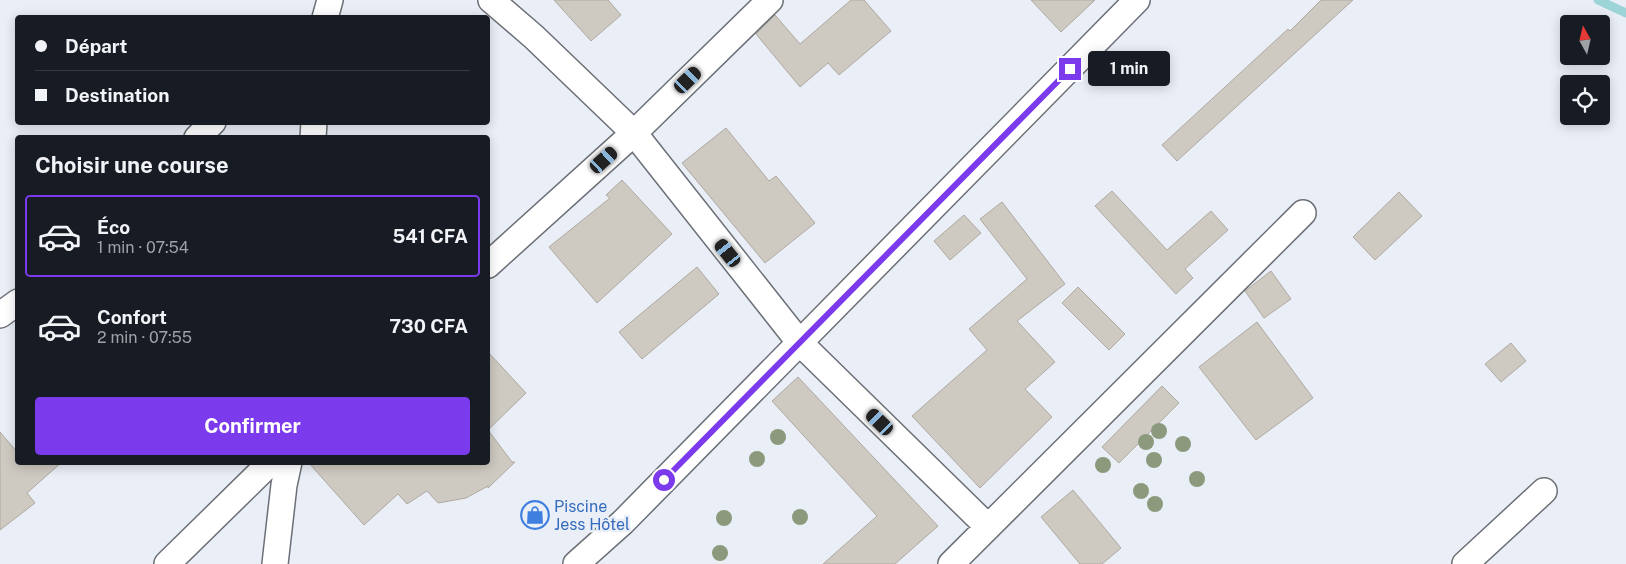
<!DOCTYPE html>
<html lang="fr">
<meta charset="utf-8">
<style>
:root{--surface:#171b24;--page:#242831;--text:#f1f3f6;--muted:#9ea1a6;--line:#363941;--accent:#7c3aed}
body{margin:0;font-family:"Public Sans",sans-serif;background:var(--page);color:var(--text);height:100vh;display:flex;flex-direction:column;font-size:19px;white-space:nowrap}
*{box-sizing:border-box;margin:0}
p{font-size:16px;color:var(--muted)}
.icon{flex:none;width:28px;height:28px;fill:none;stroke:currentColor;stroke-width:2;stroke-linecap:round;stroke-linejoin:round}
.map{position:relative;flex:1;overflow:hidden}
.details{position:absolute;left:15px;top:135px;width:475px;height:330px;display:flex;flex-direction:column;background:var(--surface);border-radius:5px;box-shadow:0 2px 12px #0003}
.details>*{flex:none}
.hud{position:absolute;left:15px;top:15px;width:475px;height:110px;border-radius:5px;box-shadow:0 2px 12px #0003;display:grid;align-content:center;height:110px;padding:0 20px;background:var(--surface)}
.needle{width:32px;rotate:352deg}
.fabs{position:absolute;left:1560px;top:15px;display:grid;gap:10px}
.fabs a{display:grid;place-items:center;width:50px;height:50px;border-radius:5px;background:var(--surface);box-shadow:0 2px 12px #0003;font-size:25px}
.end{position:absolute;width:22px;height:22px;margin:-11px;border:6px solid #7c3aed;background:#fff;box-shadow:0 0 0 2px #fff}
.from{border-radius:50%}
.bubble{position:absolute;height:35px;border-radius:5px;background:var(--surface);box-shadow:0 2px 12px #0003;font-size:16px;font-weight:700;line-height:35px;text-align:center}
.car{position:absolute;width:15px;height:30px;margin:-15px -8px;border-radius:6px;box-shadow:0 0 4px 1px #0007;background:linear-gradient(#222 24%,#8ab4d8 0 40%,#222 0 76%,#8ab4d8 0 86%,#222 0)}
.hud b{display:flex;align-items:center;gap:18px;height:48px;font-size:19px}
.hud b+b{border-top:1px solid var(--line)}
.hud i{width:12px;height:12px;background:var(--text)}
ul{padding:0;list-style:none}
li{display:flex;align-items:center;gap:15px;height:82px;margin:0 10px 8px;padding:0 10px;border:2px solid transparent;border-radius:5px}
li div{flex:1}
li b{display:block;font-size:19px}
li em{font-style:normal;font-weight:700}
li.active{border-color:var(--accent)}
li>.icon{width:45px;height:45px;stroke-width:1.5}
h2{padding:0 20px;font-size:22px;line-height:60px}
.primary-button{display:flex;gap:10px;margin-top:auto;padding:10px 20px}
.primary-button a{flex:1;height:58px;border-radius:5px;background:var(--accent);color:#fff;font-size:20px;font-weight:700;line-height:58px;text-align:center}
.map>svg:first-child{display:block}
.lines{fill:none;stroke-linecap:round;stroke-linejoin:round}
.stream{stroke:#9dd4d8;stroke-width:9}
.building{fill:#cec9c1;stroke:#aea9a1}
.minor-casing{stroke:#6b6f76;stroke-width:28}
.minor{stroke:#fff;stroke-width:25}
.tree{fill:#8c997d}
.route{stroke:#7c3aed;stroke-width:6}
.labels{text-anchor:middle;stroke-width:5;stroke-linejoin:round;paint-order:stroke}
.shop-label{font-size:16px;fill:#366cbe;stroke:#eaeef7;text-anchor:start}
</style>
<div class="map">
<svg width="1626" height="564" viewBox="0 0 1626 564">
<rect width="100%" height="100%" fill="#eaeef7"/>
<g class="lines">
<!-- stream -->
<path class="stream" d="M1598,0L1626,13"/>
</g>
<!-- building -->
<path class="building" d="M554,0H608L621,15L591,41Z
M851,0H864L891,31L839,75L828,63L800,87L756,34L775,15L800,44Z
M1031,0H1095L1061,32Z
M1321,0H1353L1177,161L1162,145L1288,29L1290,31Z
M726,128L769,181L776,176L815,223L765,263L682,163Z
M622,180L672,234L597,303L549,247L610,198L606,195Z
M1112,191L1167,250L1211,211L1228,230L1185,269L1193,278L1176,294L1095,206Z
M1399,192L1422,216L1375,260L1353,237Z
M1002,202L1065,284L1017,321L1055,362L1025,389L1052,417L980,488L912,416L987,350L969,329L1027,279L980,219Z
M964,215L981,233L950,260L934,241Z
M697,267L719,294L642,359L619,332Z
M1271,271L1291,299L1264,318L1245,291Z
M1078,287L1125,334L1109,350L1062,303Z
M1257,322L1313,398L1256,440L1199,367Z
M1511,343L1526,361L1501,382L1485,364Z
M488,352L526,393L488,430Z
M798,377L938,526L895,564H823L877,516L772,401Z
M1162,386L1179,403L1119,463L1102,447Z
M488,430L512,462H515L488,488V486L466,498L438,503L427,491L407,504L398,494L364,525L308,462H488Z
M0,432L18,453V462H62L27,493L35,503L0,530Z
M1073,490L1121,548L1102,564H1080L1041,517Z"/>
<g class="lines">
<defs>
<path id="minor" d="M491,0L534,37L634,133L800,343L988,527
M325,18L330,0
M197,138L213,122
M313,138L314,122
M488,265L634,133L770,0
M0,315L18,302
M167,564L270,463
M275,564L284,485L289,462
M576,564L623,522L1137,0
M951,564L1303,213
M1465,564L1544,491"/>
</defs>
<!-- minor casing -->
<use href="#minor" class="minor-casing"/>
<!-- minor -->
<use href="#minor" class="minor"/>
</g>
<!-- trees -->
<g class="tree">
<circle cx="1159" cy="431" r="8"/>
<circle cx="778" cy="437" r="8"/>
<circle cx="1146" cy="442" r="8"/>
<circle cx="1183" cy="444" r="8"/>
<circle cx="757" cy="459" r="8"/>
<circle cx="1154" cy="460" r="8"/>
<circle cx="1103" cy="465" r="8"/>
<circle cx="1197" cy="479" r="8"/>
<circle cx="1141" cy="491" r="8"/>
<circle cx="1155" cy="504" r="8"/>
<circle cx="800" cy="517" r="8"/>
<circle cx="724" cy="518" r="8"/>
<circle cx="720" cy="553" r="8"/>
</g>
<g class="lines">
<!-- route -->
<path class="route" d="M664,480L1070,69"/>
</g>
<!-- icons -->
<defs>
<symbol id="shop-ring" viewBox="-11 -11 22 22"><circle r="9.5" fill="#eaeef7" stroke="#3f7fe0" stroke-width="1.5"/><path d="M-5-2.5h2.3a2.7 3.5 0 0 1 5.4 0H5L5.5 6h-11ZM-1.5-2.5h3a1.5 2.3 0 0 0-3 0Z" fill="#3f7fe0"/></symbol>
</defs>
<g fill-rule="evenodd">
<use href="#shop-ring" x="519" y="499" width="32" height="32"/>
</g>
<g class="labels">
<!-- shop labels -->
<g class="shop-label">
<text x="554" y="512">Piscine<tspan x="554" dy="18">Jess Hôtel</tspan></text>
</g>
</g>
</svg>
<div class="fabs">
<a><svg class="needle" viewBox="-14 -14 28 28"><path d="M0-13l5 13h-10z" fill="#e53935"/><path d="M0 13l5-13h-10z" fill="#9ea1a6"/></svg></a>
<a><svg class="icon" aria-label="locate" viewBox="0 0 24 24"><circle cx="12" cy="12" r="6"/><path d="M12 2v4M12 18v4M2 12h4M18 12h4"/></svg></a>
</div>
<i class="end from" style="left:664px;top:480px"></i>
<i class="end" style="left:1070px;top:69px"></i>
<div class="bubble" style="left:1088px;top:51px;width:82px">1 min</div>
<i class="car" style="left:688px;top:80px;rotate:46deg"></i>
<i class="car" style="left:604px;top:160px;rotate:48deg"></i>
<i class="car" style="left:728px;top:253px;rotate:321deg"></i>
<i class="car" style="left:880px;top:422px;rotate:314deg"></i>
<div class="hud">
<b><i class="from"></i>Départ</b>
<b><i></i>Destination</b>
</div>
<section class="details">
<h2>Choisir une course</h2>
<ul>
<li class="active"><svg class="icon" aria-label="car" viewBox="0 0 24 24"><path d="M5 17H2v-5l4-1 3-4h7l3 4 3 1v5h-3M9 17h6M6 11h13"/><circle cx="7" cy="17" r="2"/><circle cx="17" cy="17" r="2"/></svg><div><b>Éco</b><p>1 min · 07:54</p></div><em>541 CFA</em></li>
<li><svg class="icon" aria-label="car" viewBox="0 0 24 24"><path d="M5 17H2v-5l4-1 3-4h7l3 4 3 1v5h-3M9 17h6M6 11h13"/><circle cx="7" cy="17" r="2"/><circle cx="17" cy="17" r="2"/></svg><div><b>Confort</b><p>2 min · 07:55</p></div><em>730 CFA</em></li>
</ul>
<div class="primary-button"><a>Confirmer</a></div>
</section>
</div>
